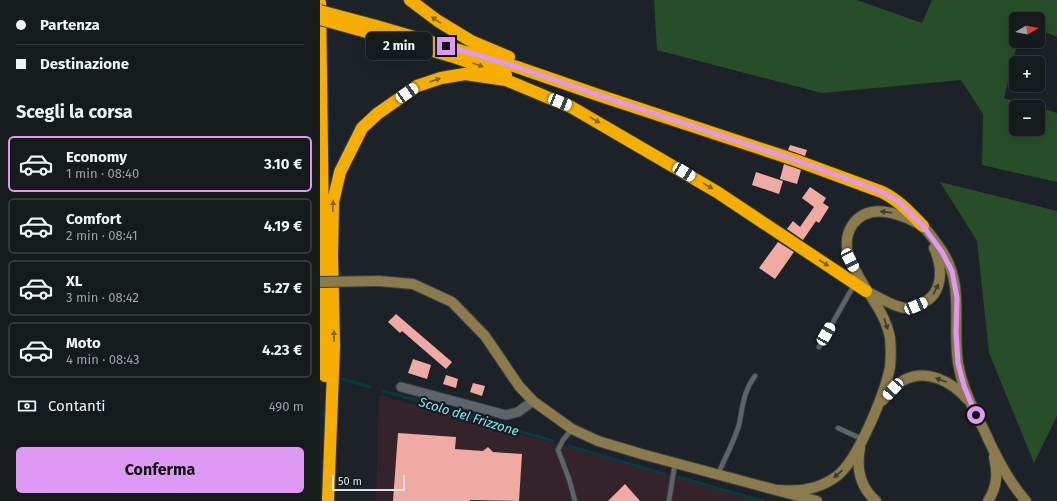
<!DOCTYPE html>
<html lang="it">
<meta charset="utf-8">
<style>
:root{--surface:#151a1d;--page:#22272a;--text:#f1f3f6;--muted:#9da1a4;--line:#34383b;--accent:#dd99f3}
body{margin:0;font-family:"Fira Sans",sans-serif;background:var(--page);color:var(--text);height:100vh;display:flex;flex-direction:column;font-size:15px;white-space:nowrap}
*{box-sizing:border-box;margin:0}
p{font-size:13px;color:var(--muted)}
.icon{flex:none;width:22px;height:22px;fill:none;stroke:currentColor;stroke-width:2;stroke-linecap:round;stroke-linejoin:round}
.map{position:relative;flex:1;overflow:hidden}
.details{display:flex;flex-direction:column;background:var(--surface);width:320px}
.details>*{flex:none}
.top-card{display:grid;align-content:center;height:88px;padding:0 16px;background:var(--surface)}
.needle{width:26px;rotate:80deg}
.tools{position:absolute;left:689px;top:12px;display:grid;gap:8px}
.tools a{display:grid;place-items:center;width:36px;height:36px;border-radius:6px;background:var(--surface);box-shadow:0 4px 16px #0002,0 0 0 1px var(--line);font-size:20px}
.scale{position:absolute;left:12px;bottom:10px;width:73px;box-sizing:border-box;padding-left:4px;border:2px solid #dee3e6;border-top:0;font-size:11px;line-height:14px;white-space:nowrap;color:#dee3e6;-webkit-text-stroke:3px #13191e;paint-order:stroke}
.end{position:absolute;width:18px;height:18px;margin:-9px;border:5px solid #dd99f3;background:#111;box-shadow:0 0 0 2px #111}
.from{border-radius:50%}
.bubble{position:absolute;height:28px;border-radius:6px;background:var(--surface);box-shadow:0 4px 16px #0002,0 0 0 1px var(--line);font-size:13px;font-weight:700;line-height:28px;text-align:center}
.car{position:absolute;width:12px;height:24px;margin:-12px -6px;border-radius:5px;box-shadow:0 0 3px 1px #0007;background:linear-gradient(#fff 24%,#345 0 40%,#fff 0 76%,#345 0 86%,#fff 0)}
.top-card b{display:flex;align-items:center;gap:14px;height:38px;font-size:15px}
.top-card b+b{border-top:1px solid var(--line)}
.top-card i{width:10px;height:10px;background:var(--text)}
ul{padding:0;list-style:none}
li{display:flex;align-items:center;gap:12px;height:56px;margin:0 8px 6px;padding:0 8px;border:2px solid var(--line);border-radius:6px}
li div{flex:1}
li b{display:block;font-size:15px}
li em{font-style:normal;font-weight:700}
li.on{border-color:var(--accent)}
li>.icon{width:36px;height:36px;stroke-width:1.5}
h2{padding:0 16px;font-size:18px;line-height:48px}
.pay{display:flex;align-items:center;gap:10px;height:44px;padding:0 16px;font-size:15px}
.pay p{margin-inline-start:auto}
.action{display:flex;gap:8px;margin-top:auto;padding:8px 16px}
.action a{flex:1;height:46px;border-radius:6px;background:var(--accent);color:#111;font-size:16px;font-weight:700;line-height:46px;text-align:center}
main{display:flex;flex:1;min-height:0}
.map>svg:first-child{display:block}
.industrial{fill:#34232b}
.green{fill:#274e29}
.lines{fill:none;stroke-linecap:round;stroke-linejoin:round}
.stream{stroke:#073b3d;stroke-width:3}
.building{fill:#f1aaa3}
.lane-casing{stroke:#3b4043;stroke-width:6}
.street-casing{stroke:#3b4043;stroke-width:11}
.secondary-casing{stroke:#3b4043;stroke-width:12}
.highway-casing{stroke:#3b4043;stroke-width:14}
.lane{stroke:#5d646a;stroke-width:4.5}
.street{stroke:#5d646a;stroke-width:9}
.secondary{stroke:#8b7a4b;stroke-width:10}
.highway{stroke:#f7ae03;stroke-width:12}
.secondary-bridge-casing{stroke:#3b4043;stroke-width:12;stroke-linecap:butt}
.highway-bridge-casing{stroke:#3b4043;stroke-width:14;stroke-linecap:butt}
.secondary-bridge{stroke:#8b7a4b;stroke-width:10}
.highway-bridge{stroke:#f7ae03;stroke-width:12}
.oneway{fill:#856410}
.oneway2{fill:#3d3b2e}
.route{stroke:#dd99f3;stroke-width:5}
.labels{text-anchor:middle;stroke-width:4;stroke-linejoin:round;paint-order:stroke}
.water-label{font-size:13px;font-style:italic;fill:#6ff2f6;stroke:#13191e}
</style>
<main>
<section class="details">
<div class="top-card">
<b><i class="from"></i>Partenza</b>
<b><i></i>Destinazione</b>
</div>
<h2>Scegli la corsa</h2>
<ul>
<li class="on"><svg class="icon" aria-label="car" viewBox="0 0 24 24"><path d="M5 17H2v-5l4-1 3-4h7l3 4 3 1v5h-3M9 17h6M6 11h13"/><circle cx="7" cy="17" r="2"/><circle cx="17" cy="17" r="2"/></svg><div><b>Economy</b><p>1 min · 08:40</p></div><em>3.10 €</em></li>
<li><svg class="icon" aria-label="car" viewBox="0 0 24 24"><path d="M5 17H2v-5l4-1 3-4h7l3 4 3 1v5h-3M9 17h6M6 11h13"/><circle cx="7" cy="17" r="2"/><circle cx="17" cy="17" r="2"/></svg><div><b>Comfort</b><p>2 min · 08:41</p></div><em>4.19 €</em></li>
<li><svg class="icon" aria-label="car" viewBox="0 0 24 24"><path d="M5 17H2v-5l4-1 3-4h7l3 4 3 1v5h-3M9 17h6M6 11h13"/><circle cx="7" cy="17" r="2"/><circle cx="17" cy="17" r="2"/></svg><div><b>XL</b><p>3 min · 08:42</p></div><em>5.27 €</em></li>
<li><svg class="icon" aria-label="car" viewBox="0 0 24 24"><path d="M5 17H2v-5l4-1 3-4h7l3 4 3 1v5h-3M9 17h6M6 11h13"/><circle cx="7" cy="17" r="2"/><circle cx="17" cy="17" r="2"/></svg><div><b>Moto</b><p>4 min · 08:43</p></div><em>4.23 €</em></li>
</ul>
<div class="pay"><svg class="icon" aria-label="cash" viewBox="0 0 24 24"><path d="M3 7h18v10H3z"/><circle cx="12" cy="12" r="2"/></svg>Contanti<p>490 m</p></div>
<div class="action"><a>Conferma</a></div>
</section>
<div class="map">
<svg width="737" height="501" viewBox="0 0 737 501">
<rect width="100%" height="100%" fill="#1c2227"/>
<!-- industrial -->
<path class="industrial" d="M59,395L443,501H56Z"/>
<!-- green -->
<path class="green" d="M334,0H537L602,23L612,0H737V37L718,29V19H696V41H698L684,98L716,107H696V129H718V107L737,113V182L662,165L663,114L641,80L502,93L337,50Z
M620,182L737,211V416L714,463L669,353L657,241Z"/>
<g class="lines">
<!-- stream -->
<path class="stream" d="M23,379L50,387
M64,391L233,441
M249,446L345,474
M358,477L443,501"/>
</g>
<!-- building -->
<path class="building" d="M470,145L487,150L485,156L468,150Z
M464,164L481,170L477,184L460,179Z
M436,172L463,181L459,194L432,185Z
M490,187L506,198L503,203L509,207L499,223L496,221L483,240L467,229L473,221L480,227L494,207L482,198Z
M458,242L474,252L455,279L439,268Z
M76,314L132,362L126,369L82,331L80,333L68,322Z
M93,359L111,365L107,379L88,373Z
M126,375L138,379L136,388L123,384Z
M153,383L165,386L162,396L150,392Z
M78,433L136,437L135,449L163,451L168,447L173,452L202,454L199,501L150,500V501H73Z
M305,484L320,501H288Z"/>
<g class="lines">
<defs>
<path id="lane" d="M499,347L534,285
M518,428L542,439
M252,429L243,440L238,450L249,479L255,501
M398,474C405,458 414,442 419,425C423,406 423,392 435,376
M349,501L355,463"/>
<path id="street" d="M81,387L186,415L198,412L213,401"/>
<path id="secondary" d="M59,281L93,284L132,302L165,336L199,386L213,401L252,429L278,441L325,455L497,501
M548,292C559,297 573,307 585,308C591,308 596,306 601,304C624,294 623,268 614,248
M562,401C569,394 575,385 584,380C607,368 632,382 647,399
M540,448C536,469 540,487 556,501
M459,490C480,492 500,489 517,476C538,460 565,393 570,367C571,357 571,348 570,338C566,314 549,296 538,275C534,266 528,258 527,248C526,240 528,231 533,224C547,205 571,211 589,219C593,221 598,223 602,226C608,230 617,244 622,251C645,285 632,325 638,363C642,387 653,409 664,430C675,455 688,481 706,501
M668,501C677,487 678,474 674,457"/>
<path id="highway" d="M90,0L118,21L151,41L189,57
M0,3L5,376
M56,26L197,67L278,95L475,160L562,192C579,200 590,213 603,226
M54,34L134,57L186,75
M246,104L397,192L546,291
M8,501L14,346L12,255L13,202L20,172L42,128L57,114L97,86L121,78L145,74L186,80L253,108"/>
</defs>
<!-- lane casing -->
<use href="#lane" class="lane-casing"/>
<!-- street casing -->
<use href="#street" class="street-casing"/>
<!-- secondary casing -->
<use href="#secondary" class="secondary-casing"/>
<!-- highway casing -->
<use href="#highway" class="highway-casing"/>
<!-- lane -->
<use href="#lane" class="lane"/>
<!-- street -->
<use href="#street" class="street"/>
<!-- secondary -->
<use href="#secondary" class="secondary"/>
<!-- highway -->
<use href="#highway" class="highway"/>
<defs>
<path id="secondary-bridge" d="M0,282L59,281"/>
<path id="highway-bridge" d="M0,11L56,26
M0,19L54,34"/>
</defs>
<!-- secondary-bridge casing -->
<use href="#secondary-bridge" class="secondary-bridge-casing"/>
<!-- highway-bridge casing -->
<use href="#highway-bridge" class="highway-bridge-casing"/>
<!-- secondary-bridge -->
<use href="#secondary-bridge" class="secondary-bridge"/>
<!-- highway-bridge -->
<use href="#highway-bridge" class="highway-bridge"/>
</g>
<!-- one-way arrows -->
<defs><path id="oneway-solid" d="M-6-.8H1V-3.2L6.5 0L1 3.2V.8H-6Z"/></defs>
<g class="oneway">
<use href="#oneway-solid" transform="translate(116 20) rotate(-145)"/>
<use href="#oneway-solid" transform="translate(158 65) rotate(19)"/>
<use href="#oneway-solid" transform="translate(115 80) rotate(-19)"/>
<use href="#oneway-solid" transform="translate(275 120) rotate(30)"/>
<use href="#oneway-solid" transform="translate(388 186) rotate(31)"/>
<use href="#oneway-solid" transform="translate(13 206) rotate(-87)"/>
<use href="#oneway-solid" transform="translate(504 263) rotate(33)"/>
<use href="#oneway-solid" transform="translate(14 336) rotate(-91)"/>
</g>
<g class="oneway2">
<use href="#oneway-solid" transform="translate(566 212) rotate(-173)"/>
<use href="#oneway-solid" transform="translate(616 289) rotate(-63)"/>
<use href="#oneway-solid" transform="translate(566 324) rotate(71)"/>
<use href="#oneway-solid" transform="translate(621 380) rotate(-160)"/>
<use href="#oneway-solid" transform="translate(518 474) rotate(139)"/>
</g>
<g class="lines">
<!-- route -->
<path class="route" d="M126,46L197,67L278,95L475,160L562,192L578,201L603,226L622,252L632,271L637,298L636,332L638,363L644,386L656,415"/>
</g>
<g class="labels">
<!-- water labels -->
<g class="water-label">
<text transform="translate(149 416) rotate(17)" y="5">Scolo del Frizzone</text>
</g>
</g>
</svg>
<div class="tools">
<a><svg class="needle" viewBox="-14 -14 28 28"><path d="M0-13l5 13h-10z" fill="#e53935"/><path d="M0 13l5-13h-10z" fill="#9da1a4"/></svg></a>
<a>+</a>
<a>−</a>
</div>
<div class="scale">50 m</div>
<i class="end from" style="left:656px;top:415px"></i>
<i class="end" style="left:126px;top:46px"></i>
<div class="bubble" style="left:46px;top:32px;width:66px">2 min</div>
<i class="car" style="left:87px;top:93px;rotate:56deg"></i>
<i class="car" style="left:240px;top:102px;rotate:112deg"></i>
<i class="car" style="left:364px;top:172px;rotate:121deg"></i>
<i class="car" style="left:530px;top:260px;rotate:153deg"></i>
<i class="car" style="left:596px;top:306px;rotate:66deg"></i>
<i class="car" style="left:506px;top:334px;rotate:30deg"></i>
<i class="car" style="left:573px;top:389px;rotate:222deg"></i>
</div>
</main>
